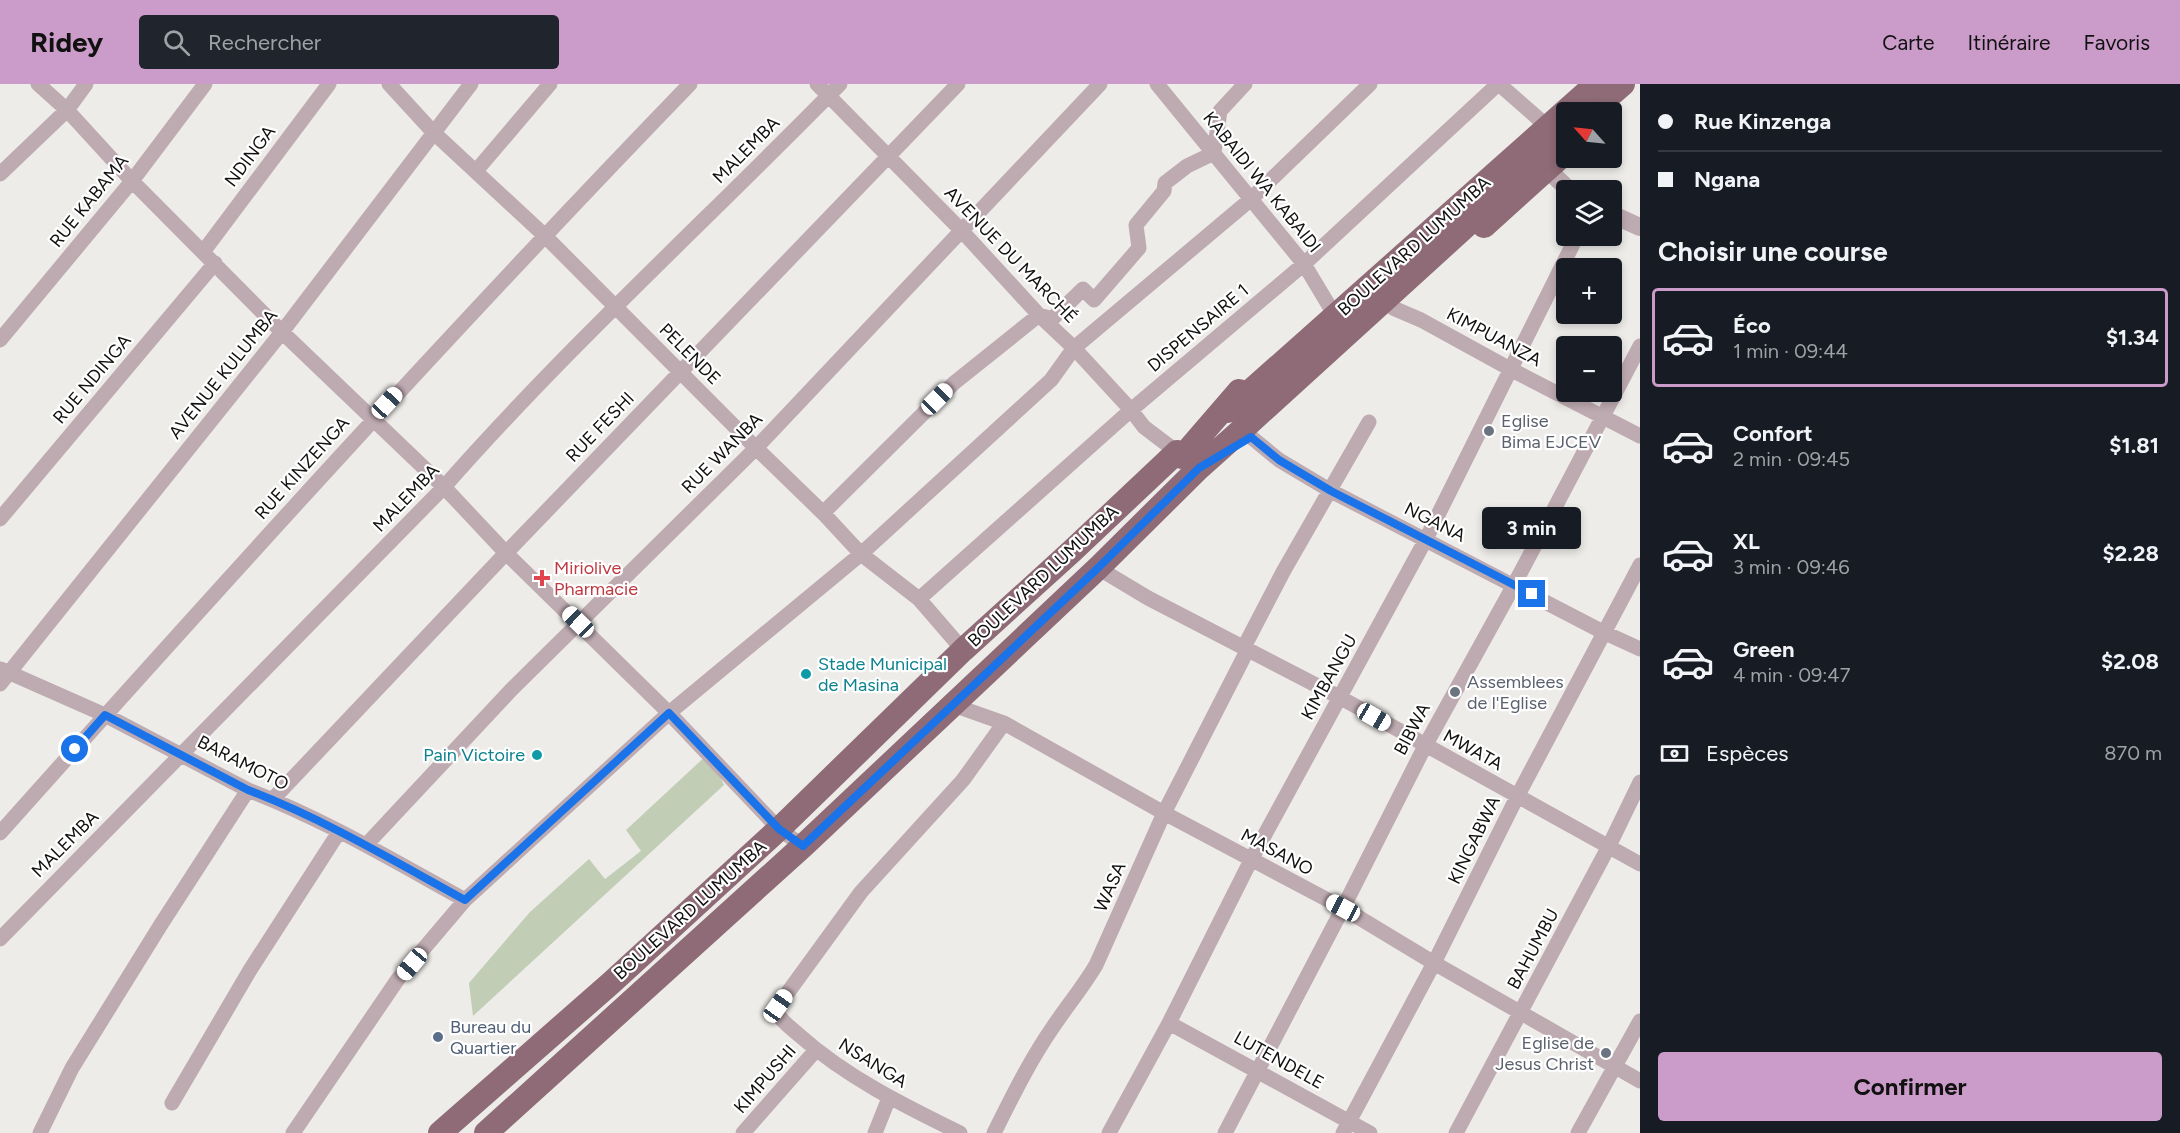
<!DOCTYPE html>
<html lang="fr">
<meta charset="utf-8">
<style>
:root{--surface:#171b24;--page:#20242c;--text:#f1f3f6;--muted:#9ea1a6;--line:#363941;--accent:#cb9cc9}
body{margin:0;font-family:Figtree,sans-serif;background:var(--page);color:var(--text);height:100vh;display:flex;flex-direction:column;font-size:22px;white-space:nowrap}
*{box-sizing:border-box;margin:0}
p{font-size:20px;color:var(--muted)}
.icon{flex:none;width:33px;height:33px;fill:none;stroke:currentColor;stroke-width:2;stroke-linecap:round;stroke-linejoin:round}
.map{position:relative;flex:1;overflow:hidden}
.details{display:flex;flex-direction:column;background:var(--surface);width:540px}
.details>*{flex:none}
.banner{display:grid;align-content:center;height:132px;padding:0 18px;background:var(--surface)}
.needle{width:39px;rotate:297deg}
.controls{position:absolute;left:1556px;top:18px;display:grid;gap:12px}
.controls a{display:grid;place-items:center;width:66px;height:66px;border-radius:6px;background:var(--surface);box-shadow:0 3px 9px #0003;font-size:30px}
.end{position:absolute;width:27px;height:27px;margin:-14px;border:8px solid #1a73e8;background:#fff;box-shadow:0 0 0 3px #fff}
.from{border-radius:50%}
.bubble{position:absolute;height:42px;border-radius:6px;background:var(--surface);box-shadow:0 3px 9px #0003;font-size:20px;font-weight:700;line-height:42px;text-align:center}
.car{position:absolute;width:18px;height:36px;margin:-18px -9px;border-radius:8px;box-shadow:0 0 4px 2px #0007;background:linear-gradient(#fff 24%,#345 0 40%,#fff 0 76%,#345 0 86%,#fff 0)}
.banner b{display:flex;align-items:center;gap:21px;height:57px;font-size:22px}
.banner b+b{border-top:2px solid var(--line)}
.banner i{width:15px;height:15px;background:var(--text)}
ul{padding:0;list-style:none}
li{display:flex;align-items:center;gap:18px;height:99px;margin:0 12px 9px;padding:0 6px;border:3px solid transparent;border-radius:6px}
li div{flex:1}
li b{display:block;font-size:22px}
li em{font-style:normal;font-weight:700}
li.selected{border-color:var(--accent)}
li>.icon{width:54px;height:54px;stroke-width:1.5}
h2{padding:0 18px;font-size:27px;line-height:72px}
.pay{display:flex;align-items:center;gap:15px;height:66px;padding:0 18px;font-size:22px}
.pay p{margin-inline-start:auto}
.primary-button{display:flex;gap:12px;margin-top:auto;padding:12px 18px}
.primary-button a{flex:1;height:69px;border-radius:6px;background:var(--accent);color:#111;font-size:24px;font-weight:700;line-height:69px;text-align:center}
header{display:flex;align-items:center;gap:36px;box-sizing:border-box;height:84px;padding:0 30px;background:var(--accent);color:#111}
header strong{font-size:28px}
nav{display:flex;gap:33px;margin-inline-start:auto;font-size:21px}
.search{width:420px;height:54px;background:var(--page);display:flex;align-items:center;gap:15px;box-sizing:border-box;padding:0 21px;border-radius:6px;color:var(--muted);font-size:22px}
main{display:flex;flex:1;min-height:0}
.map>svg:first-child{display:block}
.green{fill:#c1cdb5}
.lines{fill:none;stroke-linecap:round;stroke-linejoin:round}
.minor{stroke:#beabb1;stroke-width:15}
.tertiary{stroke:#beabb1;stroke-width:18}
.trunk{stroke:#8e6b76;stroke-width:24}
.trunk-bridge{stroke:#8e6b76;stroke-width:24}
.route{stroke:#1a73e8;stroke-width:8}
.worship-dot{fill:#6b7280;stroke:#fff;stroke-width:2}
.health-dot{fill:#e0444e;stroke:#fff;stroke-width:2}
.culture-dot{fill:#0f9aa8;stroke:#fff;stroke-width:2}
.service-dot{fill:#5c6f8a;stroke:#fff;stroke-width:2}
.labels{text-anchor:middle;stroke-width:4.5;stroke-linejoin:round;paint-order:stroke}
.street-label{font-size:18px;fill:#10100f;stroke:#fff}
.worship-label{font-size:18px;fill:#5b616d;stroke:#fff;text-anchor:start}
.health-label{font-size:18px;fill:#be3a42;stroke:#fff;text-anchor:start}
.culture-label{font-size:18px;fill:#0d838f;stroke:#fff;text-anchor:start}
.service-label{font-size:18px;fill:#4e5e75;stroke:#fff;text-anchor:start}
</style>
<header>
<strong>Ridey</strong>
<div class="search"><svg class="icon" aria-label="search" viewBox="0 0 24 24"><circle cx="10" cy="10" r="6"/><path d="M15 15l6 6"/></svg>Rechercher</div>
<nav><a>Carte</a><a>Itinéraire</a><a>Favoris</a></nav>
</header>
<main>
<div class="map">
<svg width="1640" height="1049" viewBox="0 0 1640 1049">
<rect width="100%" height="100%" fill="#edece9"/>
<!-- green -->
<path class="green" d="M709,669L724,701L473,932L469,899L530,828L589,775L605,795L641,767L626,746Z"/>
<g class="lines">
<!-- minor -->
<path class="minor" d="M38,0L67,26L132,97L282,248L444,403L506,469L669,629L779,745L803,762
M389,0L433,48L544,151L756,364L823,429L861,470L919,515L963,566
M817,0L961,146L1039,231L1074,264L1131,326L1144,343L1177,368
M1157,0L1304,180L1331,225
M1499,0L1541,37
M476,87L550,0
M0,90L67,26L86,0
M203,168L329,0
M1393,224L1421,236L1512,286L1640,352
M0,256L132,97L205,0
M1251,353L1279,376L1331,407L1603,548L1640,565
M823,429L954,299L1039,231L1052,235L1083,205L1094,216L1139,164L1136,141L1164,107L1165,99L1187,82L1214,69L1220,27L1245,0
M0,435L215,179
M1098,484L1148,514L1341,614L1640,780
M919,515L1131,326L1304,180L1498,0
M1244,563L1283,488L1369,338
M1,585L105,631L248,706C324,735 394,777 465,816
M0,600L282,248L471,0
M953,621L1004,639L1164,729L1343,824L1434,879L1640,997
M273,715L506,469L958,0
M0,749C226,496 454,244 690,0
M366,761L511,606L756,364L1100,0
M0,855L444,403C568,262 708,135 840,0
M1169,939L1370,1049
M172,1019L250,886L339,748
M40,1049L72,984L160,842L248,706
M293,1049L398,895L465,816L669,629L861,470L1051,296L1074,264L1250,116L1370,0
M743,1049L816,966
M875,1049L889,1014
M960,1049C903,1021 846,993 799,951C791,944 781,937 776,928L778,922L861,808L963,696L1004,639
M994,1049C1012,1013 1030,976 1053,943C1067,922 1083,903 1096,881L1164,729L1248,565
M1109,1049L1169,939L1251,776L1426,455L1577,152
M1225,1049L1343,824L1425,662L1514,501L1640,262
M1343,1049L1434,879L1517,713L1640,481
M1456,1049L1609,762L1640,698
M1578,1049L1640,937"/>
<!-- tertiary -->
<path class="tertiary" d="M1546,72L1547,85L1569,106
M1611,130L1640,143"/>
<!-- trunk -->
<path class="trunk" d="M1591,28L1623,0
M1484,142L1566,68
M1182,373L1239,307
M440,1049L611,899L779,745L963,566L1072,467L1177,368L1182,373
M486,1049L803,762L1098,484L1199,384L1246,342"/>
<!-- trunk-bridge -->
<path class="trunk-bridge" d="M1228,327L1596,0
M1246,342L1566,51"/>
</g>
<g class="lines">
<!-- route -->
<path class="route" d="M75,665L105,631L248,706C324,735 394,777 465,816L669,629L779,745L803,762L1098,484L1199,384L1251,353L1279,376L1331,407L1532,510"/>
</g>
<!-- markers -->
<g class="worship-dot">
<circle cx="1489" cy="347" r="6"/>
<circle cx="1455" cy="608" r="6"/>
<circle cx="1606" cy="969" r="6"/>
</g>
<path class="health-dot" d="M539 485h6v6h6v6h-6v6h-6v-6h-6v-6h6z"/>
<g class="culture-dot">
<circle cx="806" cy="590" r="6"/>
<circle cx="537" cy="671" r="6"/>
</g>
<circle class="service-dot" cx="438" cy="953" r="6"/>
<g class="labels">
<!-- street labels -->
<g class="street-label">
<text transform="translate(746 66) rotate(-45)" y="6">MALEMBA</text>
<text transform="translate(250 72) rotate(-53)" y="6">NDINGA</text>
<text transform="translate(1262 98) rotate(51)" y="6">KABAIDI WA KABAIDI</text>
<text transform="translate(89 117) rotate(-51)" y="6">RUE KABAMA</text>
<text transform="translate(1414 162) rotate(-42)" y="6">BOULEVARD LUMUMBA</text>
<text transform="translate(1011 171) rotate(46)" y="6">AVENUE DU MARCHÉ</text>
<text transform="translate(1198 244) rotate(-40)" y="6">DISPENSAIRE 1</text>
<text transform="translate(1494 253) rotate(28)" y="6">KIMPUANZA</text>
<text transform="translate(690 270) rotate(45)" y="6">PELENDE</text>
<text transform="translate(223 290) rotate(-51)" y="6">AVENUE KULUMBA</text>
<text transform="translate(92 295) rotate(-50)" y="6">RUE NDINGA</text>
<text transform="translate(600 343) rotate(-46)" y="6">RUE FESHI</text>
<text transform="translate(722 369) rotate(-45)" y="6">RUE WANBA</text>
<text transform="translate(302 384) rotate(-48)" y="6">RUE KINZENGA</text>
<text transform="translate(406 414) rotate(-46)" y="6">MALEMBA</text>
<text transform="translate(1435 438) rotate(27)" y="6">NGANA</text>
<text transform="translate(1043 492) rotate(-43)" y="6">BOULEVARD LUMUMBA</text>
<text transform="translate(1329 593) rotate(-61)" y="6">KIMBANGU</text>
<text transform="translate(1412 645) rotate(-62)" y="6">BIBWA</text>
<text transform="translate(1473 666) rotate(29)" y="6">MWATA</text>
<text transform="translate(243 679) rotate(27)" y="6">BARAMOTO</text>
<text transform="translate(1474 756) rotate(-64)" y="6">KINGABWA</text>
<text transform="translate(65 760) rotate(-45)" y="6">MALEMBA</text>
<text transform="translate(1277 768) rotate(28)" y="6">MASANO</text>
<text transform="translate(1110 803) rotate(-66)" y="6">WASA</text>
<text transform="translate(690 826) rotate(-42)" y="6">BOULEVARD LUMUMBA</text>
<text transform="translate(1533 865) rotate(-62)" y="6">BAHUMBU</text>
<text transform="translate(1279 976) rotate(29)" y="6">LUTENDELE</text>
<text transform="translate(873 979) rotate(32)" y="6">NSANGA</text>
<text transform="translate(765 995) rotate(-49)" y="6">KIMPUSHI</text>
</g>
<!-- worship labels -->
<g class="worship-label">
<text x="1501" y="343">Eglise<tspan x="1501" dy="21">Bima EJCEV</tspan></text>
<text x="1467" y="604">Assemblees<tspan x="1467" dy="21">de l'Eglise</tspan></text>
<text x="1594" y="965" text-anchor="end">Eglise de<tspan x="1594" dy="21">Jesus Christ</tspan></text>
</g>
<!-- health labels -->
<g class="health-label">
<text x="554" y="490">Miriolive<tspan x="554" dy="21">Pharmacie</tspan></text>
</g>
<!-- culture labels -->
<g class="culture-label">
<text x="818" y="586">Stade Municipal<tspan x="818" dy="21">de Masina</tspan></text>
<text x="525" y="677" text-anchor="end">Pain Victoire</text>
</g>
<!-- service labels -->
<g class="service-label">
<text x="450" y="949">Bureau du<tspan x="450" dy="21">Quartier</tspan></text>
</g>
</g>
</svg>
<div class="controls">
<a><svg class="needle" viewBox="-14 -14 28 28"><path d="M0-13l5 13h-10z" fill="#e53935"/><path d="M0 13l5-13h-10z" fill="#9ea1a6"/></svg></a>
<a><svg class="icon" aria-label="layers" viewBox="0 0 24 24"><path d="M12 4l9 5-9 5-9-5zM3 14l9 5 9-5"/></svg></a>
<a>+</a>
<a>−</a>
</div>
<i class="end from" style="left:75px;top:665px"></i>
<i class="end" style="left:1532px;top:510px"></i>
<div class="bubble" style="left:1482px;top:423px;width:99px">3 min</div>
<i class="car" style="left:937px;top:315px;rotate:45deg"></i>
<i class="car" style="left:387px;top:319px;rotate:43deg"></i>
<i class="car" style="left:578px;top:538px;rotate:314deg"></i>
<i class="car" style="left:1374px;top:633px;rotate:120deg"></i>
<i class="car" style="left:1343px;top:824px;rotate:298deg"></i>
<i class="car" style="left:412px;top:880px;rotate:220deg"></i>
<i class="car" style="left:778px;top:922px;rotate:35deg"></i>
</div>
<section class="details">
<div class="banner">
<b><i class="from"></i>Rue Kinzenga</b>
<b><i></i>Ngana</b>
</div>
<h2>Choisir une course</h2>
<ul>
<li class="selected"><svg class="icon" aria-label="car" viewBox="0 0 24 24"><path d="M5 17H2v-5l4-1 3-4h7l3 4 3 1v5h-3M9 17h6M6 11h13"/><circle cx="7" cy="17" r="2"/><circle cx="17" cy="17" r="2"/></svg><div><b>Éco</b><p>1 min · 09:44</p></div><em>$1.34</em></li>
<li><svg class="icon" aria-label="car" viewBox="0 0 24 24"><path d="M5 17H2v-5l4-1 3-4h7l3 4 3 1v5h-3M9 17h6M6 11h13"/><circle cx="7" cy="17" r="2"/><circle cx="17" cy="17" r="2"/></svg><div><b>Confort</b><p>2 min · 09:45</p></div><em>$1.81</em></li>
<li><svg class="icon" aria-label="car" viewBox="0 0 24 24"><path d="M5 17H2v-5l4-1 3-4h7l3 4 3 1v5h-3M9 17h6M6 11h13"/><circle cx="7" cy="17" r="2"/><circle cx="17" cy="17" r="2"/></svg><div><b>XL</b><p>3 min · 09:46</p></div><em>$2.28</em></li>
<li><svg class="icon" aria-label="car" viewBox="0 0 24 24"><path d="M5 17H2v-5l4-1 3-4h7l3 4 3 1v5h-3M9 17h6M6 11h13"/><circle cx="7" cy="17" r="2"/><circle cx="17" cy="17" r="2"/></svg><div><b>Green</b><p>4 min · 09:47</p></div><em>$2.08</em></li>
</ul>
<div class="pay"><svg class="icon" aria-label="cash" viewBox="0 0 24 24"><path d="M3 7h18v10H3z"/><circle cx="12" cy="12" r="2"/></svg>Espèces<p>870 m</p></div>
<div class="primary-button"><a>Confirmer</a></div>
</section>
</main>
